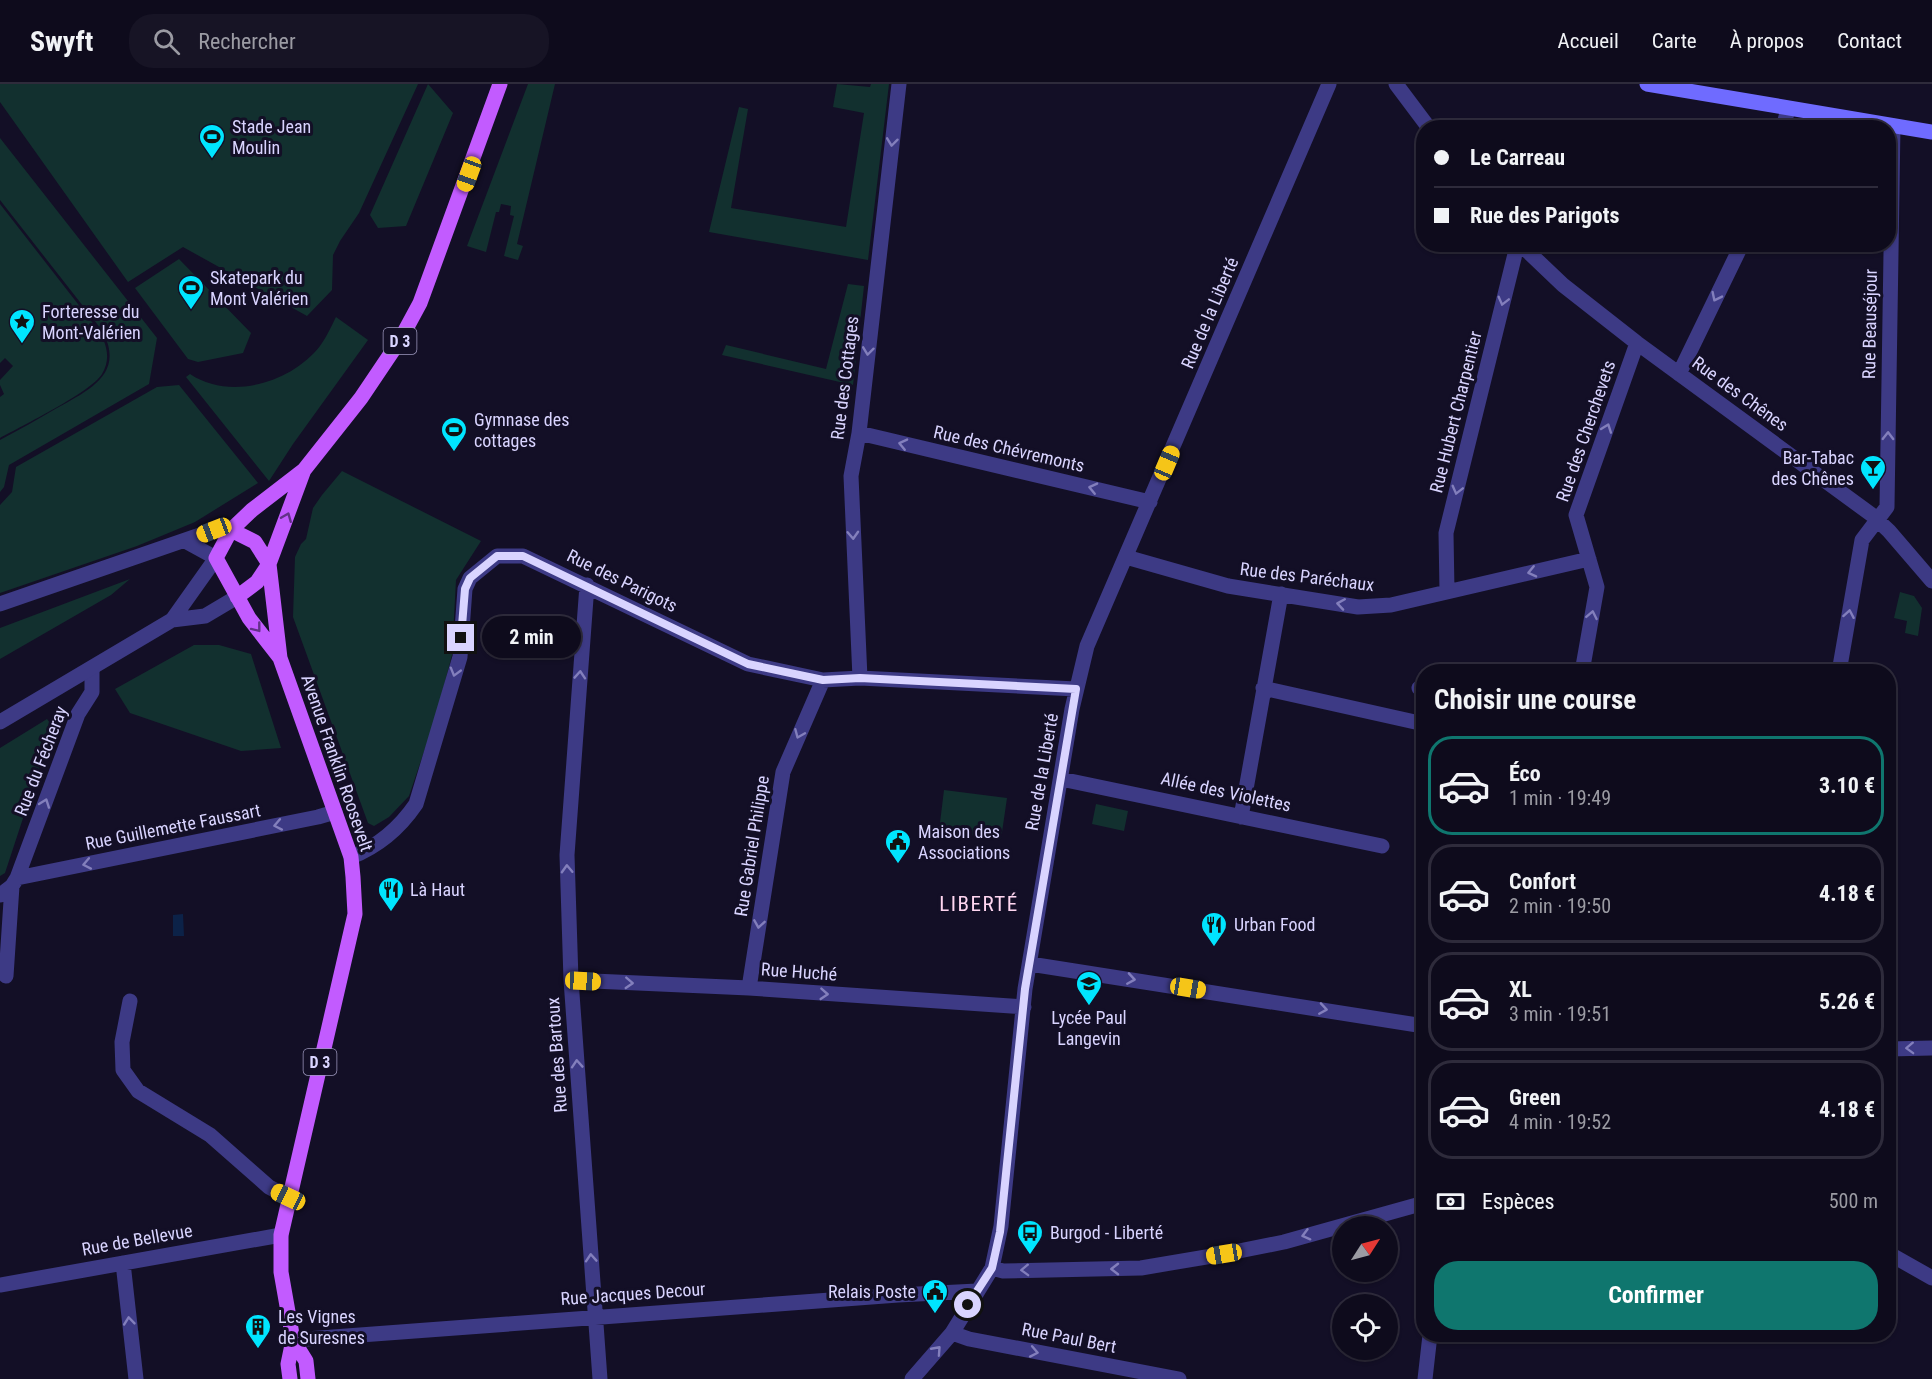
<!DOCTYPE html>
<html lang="fr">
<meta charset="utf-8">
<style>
:root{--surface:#0e0b1c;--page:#171425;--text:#f1f3f6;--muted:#9b9ba3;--line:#2e2b3b;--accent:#0f766e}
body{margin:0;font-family:"Roboto Condensed",sans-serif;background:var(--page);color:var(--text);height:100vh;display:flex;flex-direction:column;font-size:22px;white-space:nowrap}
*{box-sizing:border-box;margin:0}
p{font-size:20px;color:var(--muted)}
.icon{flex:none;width:33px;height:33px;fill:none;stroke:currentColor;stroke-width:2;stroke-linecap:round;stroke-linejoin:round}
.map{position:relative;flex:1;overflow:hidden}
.side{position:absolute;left:1416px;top:580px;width:480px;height:678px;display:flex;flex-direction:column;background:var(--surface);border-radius:24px;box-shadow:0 2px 4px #0004,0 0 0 2px var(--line)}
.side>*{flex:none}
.banner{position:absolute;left:1416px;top:36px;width:480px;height:132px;border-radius:24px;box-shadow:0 2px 4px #0004,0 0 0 2px var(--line);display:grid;align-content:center;height:132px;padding:0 18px;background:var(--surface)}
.needle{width:39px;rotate:54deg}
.controls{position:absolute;left:1332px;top:1132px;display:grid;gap:12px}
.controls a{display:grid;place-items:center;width:66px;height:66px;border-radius:50%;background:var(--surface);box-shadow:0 2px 4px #0004,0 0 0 2px var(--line);font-size:30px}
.end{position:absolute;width:27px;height:27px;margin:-14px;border:8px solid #d9d4ff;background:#111;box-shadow:0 0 0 3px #111}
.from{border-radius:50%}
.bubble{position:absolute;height:42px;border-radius:21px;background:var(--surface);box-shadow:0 2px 4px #0004,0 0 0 2px var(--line);font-size:20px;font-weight:700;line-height:42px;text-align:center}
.car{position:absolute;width:18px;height:36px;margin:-18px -9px;border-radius:8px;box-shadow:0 0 4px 2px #0007;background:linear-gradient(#f5c518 24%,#345 0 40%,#f5c518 0 76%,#345 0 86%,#f5c518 0)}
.banner b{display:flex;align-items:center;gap:21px;height:57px;font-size:22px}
.banner b+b{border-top:2px solid var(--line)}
.banner i{width:15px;height:15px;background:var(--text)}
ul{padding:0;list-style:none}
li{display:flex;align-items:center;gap:18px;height:99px;margin:0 12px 9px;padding:0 6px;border:3px solid var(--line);border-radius:24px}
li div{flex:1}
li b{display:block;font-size:22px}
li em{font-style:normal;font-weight:700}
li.active{border-color:var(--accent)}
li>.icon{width:54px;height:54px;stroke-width:1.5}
h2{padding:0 18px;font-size:27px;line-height:72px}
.pay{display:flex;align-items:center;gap:15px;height:66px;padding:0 18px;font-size:22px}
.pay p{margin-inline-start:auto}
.button{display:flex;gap:12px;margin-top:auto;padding:12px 18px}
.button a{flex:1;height:69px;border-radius:24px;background:var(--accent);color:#fff;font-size:24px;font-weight:700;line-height:69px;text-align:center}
header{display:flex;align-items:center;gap:36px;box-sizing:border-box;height:84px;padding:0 30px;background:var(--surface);border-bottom:2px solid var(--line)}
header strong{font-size:28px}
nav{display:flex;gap:33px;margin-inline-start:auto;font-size:21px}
.search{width:420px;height:54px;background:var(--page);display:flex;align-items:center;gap:15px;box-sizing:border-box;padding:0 21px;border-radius:24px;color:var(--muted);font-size:22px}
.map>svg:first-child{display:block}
.green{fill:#12302f}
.water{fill:#0c2248}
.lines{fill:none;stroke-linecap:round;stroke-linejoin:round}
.minor{stroke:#3d3a85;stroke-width:15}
.tertiary{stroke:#3d3a85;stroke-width:15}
.secondary{stroke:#6f6bff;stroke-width:15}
.primary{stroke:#c25bff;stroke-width:15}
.oneway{stroke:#837fbc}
.oneway2{stroke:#623188}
.route{stroke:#d9d4ff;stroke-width:8}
.labels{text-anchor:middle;stroke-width:6;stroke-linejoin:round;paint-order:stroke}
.shield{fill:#130f26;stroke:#9e99be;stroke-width:1.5}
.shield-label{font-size:16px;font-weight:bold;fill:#d9d4ff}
.poi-label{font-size:18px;fill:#d9d4ff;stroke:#130f26;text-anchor:start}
.street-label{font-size:18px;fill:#d9d4ff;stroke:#130f26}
.quarter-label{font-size:21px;letter-spacing:1.5px;fill:#ffd6f0;stroke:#130f26}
</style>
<header>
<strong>Swyft</strong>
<div class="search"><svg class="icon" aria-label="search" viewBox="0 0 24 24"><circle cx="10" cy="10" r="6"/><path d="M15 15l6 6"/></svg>Rechercher</div>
<nav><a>Accueil</a><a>Carte</a><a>À propos</a><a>Contact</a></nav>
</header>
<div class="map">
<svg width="1932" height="1295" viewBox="0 0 1932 1295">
<rect width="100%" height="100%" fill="#130f26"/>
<!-- green -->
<path class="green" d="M0,0H418L359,129L340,157L333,171L332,206L307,232L183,163L128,198L0,18Z
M428,0L453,29L406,142L378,144L370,131Z
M528,0H555L517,160L523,162L518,176L504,172L514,132L510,131L511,122L501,120L499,128H496L486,168L467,162Z
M837,0L870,3L871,0H889L868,176L709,148L739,23L748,25L731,124L846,143L864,29L833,23Z
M0,54L157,254L149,300L9,381L4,403L0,408V356C19,346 38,335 57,324C89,306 127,289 101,245L0,116Z
M0,120L99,247C107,261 111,275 102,290C91,308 22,342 0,354V313L4,310L0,301V296L13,282L5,274L0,279Z
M179,175L251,249L243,269L198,278L188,275L135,204Z
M848,200L864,202L853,301L722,271L726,261L826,285Z
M336,233L368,256L293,360L269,397L186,293L190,290C230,317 291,299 320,262C326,254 331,243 336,233Z
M179,301L258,399L195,438L137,462L0,509V421L12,408L16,383L157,303Z
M342,387L481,457L456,496L452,571L436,632L409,712L389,733L374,742L368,739L293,533L295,473L301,460L306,455L313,424L322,411Z
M130,495L111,511L0,575V544Z
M1900,508L1914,512L1922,524L1918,552L1905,549L1907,537L1894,534Z
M194,561H219L251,570L281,664L241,667L130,629L115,605Z
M47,635L53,643L5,789L0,792V664Z
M944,706L1007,714L1001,755L939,747Z
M1096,720L1128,727L1124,747L1092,740Z"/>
<!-- water -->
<path class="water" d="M183,830L184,852H173V831Z"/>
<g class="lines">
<!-- minor -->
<path class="minor" d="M1396,0L1429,44
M1783,44L1788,25
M1520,160L1563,201L1637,259L1872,431L1889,447L1932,497
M1679,290L1742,160
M859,349L1150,418
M185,457L216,474
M1126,473L1228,502L1358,523L1391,521L1589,475
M587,501L567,771L571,896L600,1295
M1447,507L1446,449L1515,170L1521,162
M0,520L214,446H231
M1582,588L1597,503L1576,431L1637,259
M1839,588L1862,456L1887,423L1893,42
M860,594L851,392L859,349L899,0
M1263,604L1424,640
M1419,604L1424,605
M1061,695L1382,762
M1241,733L1281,510
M351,773C379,762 399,745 416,720L460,573L465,505L470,494L497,472H523L748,580L823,596L860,594L1076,605
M17,794L318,733L335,728
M0,811L12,802L17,794L78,630L92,608V584
M1030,880L1424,942
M6,892L12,802
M571,896L749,904L1024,923
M749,904L783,688L823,596
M130,917L122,958L123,986L138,1007L210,1051L269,1103L288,1113
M1888,965L1932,964
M1888,1169L1932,1194
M123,1179L136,1295
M992,1184L1003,1187L1141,1184L1224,1170L1284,1158L1424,1119
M0,1201L281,1151
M952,1249L969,1255L1179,1295
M293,1256L898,1211L977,1207
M912,1295L952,1249L992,1184L1001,1142L1025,905L1072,625L1087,562L1329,0
M1425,1295L1430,1251"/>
<!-- tertiary -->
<path class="tertiary" d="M172,536L216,474
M0,638L172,536L205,532L237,513"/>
<!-- secondary -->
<path class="secondary" d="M1647,0L1932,48"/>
<!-- primary -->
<path class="primary" d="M231,446L255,458L269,480L280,574L351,773L353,793L355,830L281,1151V1188L293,1256L306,1277L308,1295
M237,513L257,498L269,480L304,386
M280,574L249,534L216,474L231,446L252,426L304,386L361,314L400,256L420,219L500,0
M290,1295L288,1280L293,1256"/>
</g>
<!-- one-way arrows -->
<defs><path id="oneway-chevron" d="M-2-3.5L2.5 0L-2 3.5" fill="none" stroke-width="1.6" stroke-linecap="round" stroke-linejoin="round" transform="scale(1.5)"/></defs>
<g class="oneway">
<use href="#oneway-chevron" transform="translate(892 58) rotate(97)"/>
<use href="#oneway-chevron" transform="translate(1716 213) rotate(116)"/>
<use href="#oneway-chevron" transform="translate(1503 217) rotate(104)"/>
<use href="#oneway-chevron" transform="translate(868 267) rotate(97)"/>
<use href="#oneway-chevron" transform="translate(1607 344) rotate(-70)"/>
<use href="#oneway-chevron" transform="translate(1888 352) rotate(-89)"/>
<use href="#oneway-chevron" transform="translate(903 360) rotate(-167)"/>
<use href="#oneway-chevron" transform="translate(1093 404) rotate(-167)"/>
<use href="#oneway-chevron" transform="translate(1457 406) rotate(104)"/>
<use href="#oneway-chevron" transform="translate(853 451) rotate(87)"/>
<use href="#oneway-chevron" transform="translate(1532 488) rotate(167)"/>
<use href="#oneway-chevron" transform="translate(1341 520) rotate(-171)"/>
<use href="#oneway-chevron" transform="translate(1849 530) rotate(-80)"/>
<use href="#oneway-chevron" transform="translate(1592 531) rotate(-79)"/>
<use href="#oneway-chevron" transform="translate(455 588) rotate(106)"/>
<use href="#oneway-chevron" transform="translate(580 591) rotate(-86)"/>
<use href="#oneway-chevron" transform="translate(799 650) rotate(113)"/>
<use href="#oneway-chevron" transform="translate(45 719) rotate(-70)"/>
<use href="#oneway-chevron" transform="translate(278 741) rotate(169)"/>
<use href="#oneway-chevron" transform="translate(87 780) rotate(169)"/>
<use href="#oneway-chevron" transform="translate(567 785) rotate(-92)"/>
<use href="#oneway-chevron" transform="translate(759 840) rotate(99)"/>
<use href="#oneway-chevron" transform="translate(1131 895) rotate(9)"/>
<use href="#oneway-chevron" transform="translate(629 899) rotate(3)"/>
<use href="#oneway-chevron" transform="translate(824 910) rotate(4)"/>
<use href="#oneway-chevron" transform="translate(1323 925) rotate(9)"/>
<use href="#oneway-chevron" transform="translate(1910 964) rotate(178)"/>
<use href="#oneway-chevron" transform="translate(577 980) rotate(-94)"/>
<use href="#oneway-chevron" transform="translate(1306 1151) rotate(165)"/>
<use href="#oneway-chevron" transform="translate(591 1174) rotate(-94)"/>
<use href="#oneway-chevron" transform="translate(1115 1185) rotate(180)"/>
<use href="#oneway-chevron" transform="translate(1025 1186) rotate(178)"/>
<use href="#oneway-chevron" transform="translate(129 1237) rotate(-96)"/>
<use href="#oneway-chevron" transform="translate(937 1266) rotate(-48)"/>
<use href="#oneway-chevron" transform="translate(1034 1268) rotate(11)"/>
</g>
<g class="oneway2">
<use href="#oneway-chevron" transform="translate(287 433) rotate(-68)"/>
<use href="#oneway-chevron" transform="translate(257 544) rotate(52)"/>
</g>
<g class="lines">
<!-- route -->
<path class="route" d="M461,554L465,505L470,494L497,472H523L748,580L823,596L860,594L1076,605L1025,905L1000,1148L992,1184L968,1221"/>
</g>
<!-- icons -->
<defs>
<symbol id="stadium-pin" viewBox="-11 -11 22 30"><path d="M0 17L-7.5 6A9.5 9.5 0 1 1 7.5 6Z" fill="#00e5ff" stroke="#130f26"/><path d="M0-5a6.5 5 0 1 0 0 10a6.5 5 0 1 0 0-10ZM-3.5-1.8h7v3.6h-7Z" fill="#111"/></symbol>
<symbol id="sight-pin" viewBox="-11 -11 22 30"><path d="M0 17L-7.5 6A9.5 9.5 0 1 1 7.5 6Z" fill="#00e5ff" stroke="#130f26"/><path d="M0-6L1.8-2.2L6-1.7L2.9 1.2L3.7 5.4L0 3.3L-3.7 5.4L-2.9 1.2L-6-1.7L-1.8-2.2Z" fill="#111"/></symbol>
<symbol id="bar-pin" viewBox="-11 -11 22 30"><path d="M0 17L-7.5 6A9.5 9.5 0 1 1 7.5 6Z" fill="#00e5ff" stroke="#130f26"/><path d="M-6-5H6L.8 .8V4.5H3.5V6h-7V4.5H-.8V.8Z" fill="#111"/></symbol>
<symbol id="civic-pin" viewBox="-11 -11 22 30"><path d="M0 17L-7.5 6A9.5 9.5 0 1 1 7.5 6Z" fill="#00e5ff" stroke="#130f26"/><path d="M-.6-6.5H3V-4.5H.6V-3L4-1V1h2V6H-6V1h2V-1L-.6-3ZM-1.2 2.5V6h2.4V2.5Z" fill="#111"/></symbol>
<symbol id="restaurant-pin" viewBox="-11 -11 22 30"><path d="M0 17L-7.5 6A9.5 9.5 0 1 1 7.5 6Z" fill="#00e5ff" stroke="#130f26"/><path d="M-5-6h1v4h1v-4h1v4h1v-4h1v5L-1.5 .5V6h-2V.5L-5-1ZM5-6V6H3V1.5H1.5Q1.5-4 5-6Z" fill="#111"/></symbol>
<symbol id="school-pin" viewBox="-11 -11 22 30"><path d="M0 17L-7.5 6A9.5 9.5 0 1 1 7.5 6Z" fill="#00e5ff" stroke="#130f26"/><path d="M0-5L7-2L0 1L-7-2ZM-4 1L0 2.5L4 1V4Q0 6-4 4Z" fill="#111"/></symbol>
<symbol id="bus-pin" viewBox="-11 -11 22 30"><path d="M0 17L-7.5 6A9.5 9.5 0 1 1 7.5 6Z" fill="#00e5ff" stroke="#130f26"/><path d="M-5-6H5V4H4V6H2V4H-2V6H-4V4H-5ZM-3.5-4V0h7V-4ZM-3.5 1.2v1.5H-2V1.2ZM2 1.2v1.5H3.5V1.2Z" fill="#111"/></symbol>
<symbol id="building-pin" viewBox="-11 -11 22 30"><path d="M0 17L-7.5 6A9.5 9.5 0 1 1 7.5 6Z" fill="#00e5ff" stroke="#130f26"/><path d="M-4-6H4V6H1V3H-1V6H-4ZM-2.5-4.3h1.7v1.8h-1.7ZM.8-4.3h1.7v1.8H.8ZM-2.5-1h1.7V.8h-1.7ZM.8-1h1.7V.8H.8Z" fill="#111"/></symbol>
</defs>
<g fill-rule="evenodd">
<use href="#stadium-pin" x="197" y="38" width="30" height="40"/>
<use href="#stadium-pin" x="176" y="189" width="30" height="40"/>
<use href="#sight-pin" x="7" y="223" width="30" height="40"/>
<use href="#stadium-pin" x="439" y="331" width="30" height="40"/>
<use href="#bar-pin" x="1858" y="369" width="30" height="40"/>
<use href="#civic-pin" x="883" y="743" width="30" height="40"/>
<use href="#restaurant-pin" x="376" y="791" width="30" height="40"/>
<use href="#restaurant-pin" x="1199" y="826" width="30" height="40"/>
<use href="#school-pin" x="1074" y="885" width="30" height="40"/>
<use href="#bus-pin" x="1015" y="1134" width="30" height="40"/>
<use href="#civic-pin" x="920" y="1193" width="30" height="40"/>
<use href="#building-pin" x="243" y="1228" width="30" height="40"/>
</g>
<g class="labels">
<!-- shield labels -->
<g class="shield">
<rect x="383.5" y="244" width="33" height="26" rx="4.5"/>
<rect x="303.5" y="965" width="33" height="26" rx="4.5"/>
</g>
<g class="shield-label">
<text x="400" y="263">D 3</text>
<text x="320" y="984">D 3</text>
</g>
<!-- poi labels -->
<g class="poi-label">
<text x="232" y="49">Stade Jean<tspan x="232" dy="21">Moulin</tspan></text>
<text x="210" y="200">Skatepark du<tspan x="210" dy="21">Mont Valérien</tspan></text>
<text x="42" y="234">Forteresse du<tspan x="42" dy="21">Mont-Valérien</tspan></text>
<text x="474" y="342">Gymnase des<tspan x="474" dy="21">cottages</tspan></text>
<text x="1854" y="380" text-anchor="end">Bar-Tabac<tspan x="1854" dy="21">des Chênes</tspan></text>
<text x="918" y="754">Maison des<tspan x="918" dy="21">Associations</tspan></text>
<text x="410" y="812">Là Haut</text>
<text x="1234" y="847">Urban Food</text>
<text x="1089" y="940" text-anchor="middle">Lycée Paul<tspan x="1089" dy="21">Langevin</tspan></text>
<text x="1050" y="1155">Burgod - Liberté</text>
<text x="916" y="1214" text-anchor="end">Relais Poste</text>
<text x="278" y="1239">Les Vignes<tspan x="278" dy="21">de Suresnes</tspan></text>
</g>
<!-- street labels -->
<g class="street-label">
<text transform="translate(1210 229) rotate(-67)" y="6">Rue de la Liberté</text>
<text transform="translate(1870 240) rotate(-89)" y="6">Rue Beauséjour</text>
<text transform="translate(845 294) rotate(-83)" y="6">Rue des Cottages</text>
<text transform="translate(1740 310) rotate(36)" y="6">Rue des Chênes</text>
<text transform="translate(1456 328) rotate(-76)" y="6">Rue Hubert Charpentier</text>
<text transform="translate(1586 347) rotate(-71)" y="6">Rue des Cherchevets</text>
<text transform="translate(1009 365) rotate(13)" y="6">Rue des Chévremonts</text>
<text transform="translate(1307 493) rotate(7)" y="6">Rue des Paréchaux</text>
<text transform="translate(622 497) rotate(26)" y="6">Rue des Parigots</text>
<text transform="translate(41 677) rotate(-69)" y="6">Rue du Fécheray</text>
<text transform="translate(337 679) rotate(71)" y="6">Avenue Franklin Roosevelt</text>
<text transform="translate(1042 688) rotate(-80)" y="6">Rue de la Liberté</text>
<text transform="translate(1226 708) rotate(12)" y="6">Allée des Violettes</text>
<text transform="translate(173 743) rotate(-11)" y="6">Rue Guillemette Faussart</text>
<text transform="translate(752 762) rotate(-81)" y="6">Rue Gabriel Philippe</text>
<text transform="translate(799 888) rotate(4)" y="6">Rue Huché</text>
<text transform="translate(557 971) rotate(-94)" y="6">Rue des Bartoux</text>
<text transform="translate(137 1156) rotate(-10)" y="6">Rue de Bellevue</text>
<text transform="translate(633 1210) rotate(-4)" y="6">Rue Jacques Decour</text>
<text transform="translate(1069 1254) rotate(11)" y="6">Rue Paul Bert</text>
</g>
<!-- quarter labels -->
<g class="quarter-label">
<text x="979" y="827">LIBERTÉ</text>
</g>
</g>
</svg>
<div class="controls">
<a><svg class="needle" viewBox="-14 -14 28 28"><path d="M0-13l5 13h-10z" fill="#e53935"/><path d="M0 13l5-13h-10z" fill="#9b9ba3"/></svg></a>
<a><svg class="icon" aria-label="locate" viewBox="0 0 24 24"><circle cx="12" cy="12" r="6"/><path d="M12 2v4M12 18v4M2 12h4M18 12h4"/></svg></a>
</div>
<i class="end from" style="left:968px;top:1221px"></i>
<i class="end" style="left:461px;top:554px"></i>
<div class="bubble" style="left:482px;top:532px;width:99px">2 min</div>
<i class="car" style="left:469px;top:90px;rotate:200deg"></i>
<i class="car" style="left:1167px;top:379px;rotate:23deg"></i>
<i class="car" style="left:214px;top:446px;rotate:249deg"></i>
<i class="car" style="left:583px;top:897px;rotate:93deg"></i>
<i class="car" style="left:1188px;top:904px;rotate:99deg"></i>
<i class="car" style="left:288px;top:1113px;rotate:295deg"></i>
<i class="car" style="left:1224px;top:1170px;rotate:261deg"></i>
<div class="banner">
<b><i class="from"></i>Le Carreau</b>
<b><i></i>Rue des Parigots</b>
</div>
<section class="side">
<h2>Choisir une course</h2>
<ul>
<li class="active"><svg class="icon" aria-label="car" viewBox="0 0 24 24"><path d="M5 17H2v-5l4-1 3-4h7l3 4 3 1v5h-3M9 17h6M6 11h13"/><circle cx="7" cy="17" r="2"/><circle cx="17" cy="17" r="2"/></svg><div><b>Éco</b><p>1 min · 19:49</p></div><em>3.10 €</em></li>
<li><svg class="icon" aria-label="car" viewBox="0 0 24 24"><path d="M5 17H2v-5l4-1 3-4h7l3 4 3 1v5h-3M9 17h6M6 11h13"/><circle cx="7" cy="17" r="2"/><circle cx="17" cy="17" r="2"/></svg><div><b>Confort</b><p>2 min · 19:50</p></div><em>4.18 €</em></li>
<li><svg class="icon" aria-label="car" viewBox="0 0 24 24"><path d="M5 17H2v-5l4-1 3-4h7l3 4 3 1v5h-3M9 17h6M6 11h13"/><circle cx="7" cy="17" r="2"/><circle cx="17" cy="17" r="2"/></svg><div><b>XL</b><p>3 min · 19:51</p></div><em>5.26 €</em></li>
<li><svg class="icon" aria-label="car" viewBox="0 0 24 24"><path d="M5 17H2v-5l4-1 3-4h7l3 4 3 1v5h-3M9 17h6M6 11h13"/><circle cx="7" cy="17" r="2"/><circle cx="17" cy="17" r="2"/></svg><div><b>Green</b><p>4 min · 19:52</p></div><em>4.18 €</em></li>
</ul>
<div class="pay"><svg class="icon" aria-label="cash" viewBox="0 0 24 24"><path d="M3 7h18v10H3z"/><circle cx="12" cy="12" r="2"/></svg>Espèces<p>500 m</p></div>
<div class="button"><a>Confirmer</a></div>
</section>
</div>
